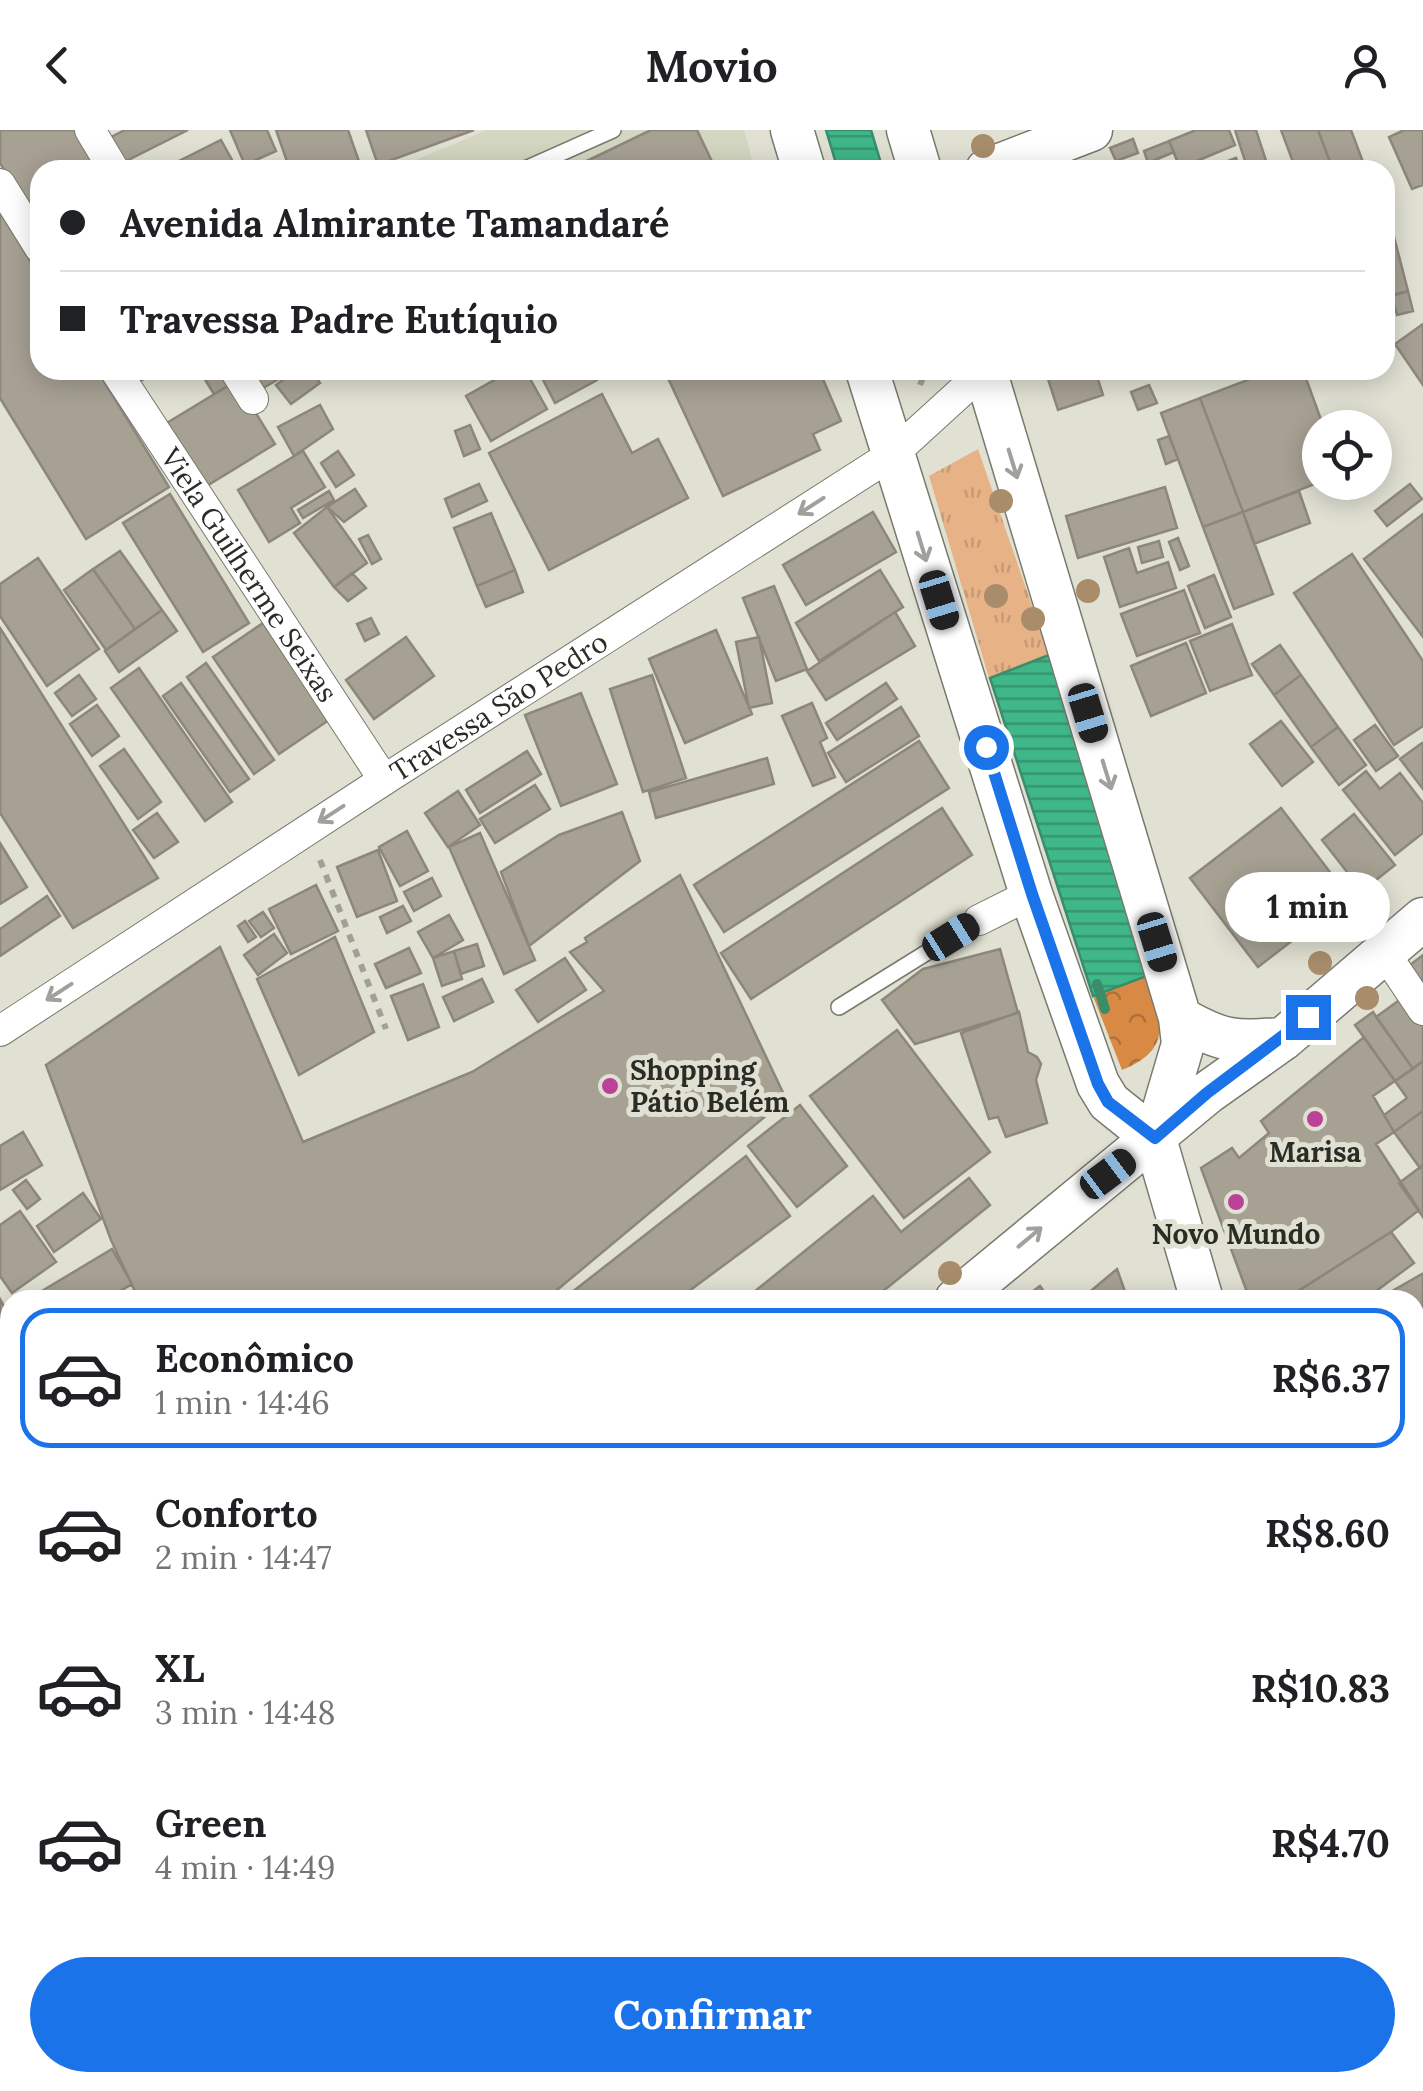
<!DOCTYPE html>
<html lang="pt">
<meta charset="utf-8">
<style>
:root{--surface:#fff;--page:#f6f6f6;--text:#202124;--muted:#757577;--line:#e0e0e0;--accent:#1a73e8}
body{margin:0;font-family:Lora,serif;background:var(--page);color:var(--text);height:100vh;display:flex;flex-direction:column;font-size:38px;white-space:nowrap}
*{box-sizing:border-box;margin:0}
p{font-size:32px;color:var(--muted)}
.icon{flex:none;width:55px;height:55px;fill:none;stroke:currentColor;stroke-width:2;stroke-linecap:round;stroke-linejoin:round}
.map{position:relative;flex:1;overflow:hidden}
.drawer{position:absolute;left:0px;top:1160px;width:1425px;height:802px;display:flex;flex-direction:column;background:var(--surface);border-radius:30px 30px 0 0;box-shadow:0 5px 25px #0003}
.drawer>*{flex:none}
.banner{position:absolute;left:30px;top:30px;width:1365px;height:220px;border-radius:30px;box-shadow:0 5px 25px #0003;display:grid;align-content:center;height:220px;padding:0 30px;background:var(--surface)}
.buttons{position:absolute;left:1302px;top:280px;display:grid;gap:20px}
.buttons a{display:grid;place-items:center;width:90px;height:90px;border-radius:50%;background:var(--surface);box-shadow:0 5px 25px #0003;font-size:50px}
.end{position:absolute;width:45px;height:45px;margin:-22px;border:12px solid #1a73e8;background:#fff;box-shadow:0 0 0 5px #fff}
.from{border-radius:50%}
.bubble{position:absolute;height:70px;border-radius:35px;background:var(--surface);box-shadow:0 5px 25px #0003;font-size:32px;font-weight:800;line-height:70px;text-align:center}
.car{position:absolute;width:30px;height:60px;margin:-30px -15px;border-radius:12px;box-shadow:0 0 8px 2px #0007;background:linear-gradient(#222 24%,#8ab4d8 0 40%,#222 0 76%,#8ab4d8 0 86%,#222 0)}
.banner b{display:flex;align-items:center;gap:35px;height:95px;font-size:38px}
.banner b+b{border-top:2px solid var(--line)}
.banner i{width:25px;height:25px;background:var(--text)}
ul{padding:18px 0 0;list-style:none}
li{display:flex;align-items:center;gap:30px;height:140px;margin:0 20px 15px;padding:0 10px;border:5px solid transparent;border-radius:30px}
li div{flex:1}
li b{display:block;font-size:38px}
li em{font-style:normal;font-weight:800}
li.on{border-color:var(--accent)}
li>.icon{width:90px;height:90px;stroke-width:1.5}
.action{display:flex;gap:20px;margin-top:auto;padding:20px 30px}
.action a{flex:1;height:115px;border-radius:60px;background:var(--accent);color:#fff;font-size:40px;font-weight:800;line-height:115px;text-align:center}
header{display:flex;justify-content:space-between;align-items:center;height:130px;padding:0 30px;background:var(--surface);font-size:45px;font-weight:800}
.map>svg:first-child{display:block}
.built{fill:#d3d6c0}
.forest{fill:url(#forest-crowns)}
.park{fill:url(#park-tufts)}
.water{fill:url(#water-rules);stroke:#398d6b;stroke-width:2.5}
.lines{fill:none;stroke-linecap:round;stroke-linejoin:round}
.stream{stroke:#398d6b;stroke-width:10}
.building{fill:#a7a194;stroke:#8d877b;stroke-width:2.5}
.lane-casing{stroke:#787a6d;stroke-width:18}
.street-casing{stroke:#787a6d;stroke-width:32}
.secondary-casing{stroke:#787a6d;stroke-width:45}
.path{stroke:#a0a196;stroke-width:6;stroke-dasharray:8 8;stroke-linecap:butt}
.lane{stroke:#fff;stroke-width:15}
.street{stroke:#fff;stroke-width:30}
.secondary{stroke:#fff;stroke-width:42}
.tree{fill:#a98d6b}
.oneway{stroke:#a0a09d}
.route{stroke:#1a73e8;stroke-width:12}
.poi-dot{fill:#ba4297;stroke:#e0e1d3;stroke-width:4}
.labels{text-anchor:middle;stroke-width:10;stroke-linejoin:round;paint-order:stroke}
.street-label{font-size:28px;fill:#2b2c26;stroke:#e0e1d3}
.poi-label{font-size:28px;font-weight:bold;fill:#2b2c26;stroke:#e0e1d3}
</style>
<header><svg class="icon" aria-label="back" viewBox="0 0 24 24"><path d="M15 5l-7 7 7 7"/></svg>Movio<svg class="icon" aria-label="person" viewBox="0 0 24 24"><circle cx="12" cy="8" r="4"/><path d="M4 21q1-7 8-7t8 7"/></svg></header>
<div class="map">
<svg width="1423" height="1961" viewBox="0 0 1423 1961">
<defs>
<pattern id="forest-crowns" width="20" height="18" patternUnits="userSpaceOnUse" patternTransform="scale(2.5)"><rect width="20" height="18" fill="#d88a45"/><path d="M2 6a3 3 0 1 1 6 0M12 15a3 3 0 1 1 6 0" fill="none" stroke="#af7139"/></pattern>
<pattern id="park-tufts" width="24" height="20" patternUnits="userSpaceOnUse" patternTransform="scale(2.5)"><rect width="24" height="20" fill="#e8b287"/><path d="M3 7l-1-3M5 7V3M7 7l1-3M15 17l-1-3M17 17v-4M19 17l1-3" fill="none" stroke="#c79974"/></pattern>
<pattern id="water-rules" width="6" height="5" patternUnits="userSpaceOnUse" patternTransform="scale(2.5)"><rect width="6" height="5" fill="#3fb789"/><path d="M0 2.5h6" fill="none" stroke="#359570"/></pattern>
</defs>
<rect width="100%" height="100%" fill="#e0e1d3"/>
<!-- built -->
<path class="built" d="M487,0H744L755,40H392Z"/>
<!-- forest -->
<path class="forest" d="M1152,844C1159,890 1175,919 1122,940L1093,866Z"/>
<!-- park -->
<path class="park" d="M978,319L1049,525L989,548L929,346Z
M1415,1946L1422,1961H1190L1204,1953L1415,1952Z"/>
<!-- water -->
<path class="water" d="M826,0H871L883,40H838Z
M1049,525L1152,844L1093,866L990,548Z"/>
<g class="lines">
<!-- stream -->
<path class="stream" d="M1097,854L1105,879"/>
</g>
<!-- building -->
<path class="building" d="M0,0H76L95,30L78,40H40V64L25,74L0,33Z
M125,0H188L120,34L107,9Z
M230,0H267L276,21L245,35Z
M276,0H348L362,40H290Z
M366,0H474L378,35Z
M651,0H697L716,40H568Z
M1196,0H1229L1235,15L1180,38L1169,11Z
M1235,0H1256L1269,40H1248Z
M1281,0H1318L1333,40H1296Z
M1318,0H1351L1366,40H1333Z
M1404,0H1423V55L1412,59L1389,7Z
M1133,9L1138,23L1116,31L1110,18Z
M221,10L232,30L213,40H161Z
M1169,11L1174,22L1148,33L1144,21Z
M1236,28L1240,40H1204Z
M0,82L40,147V240H97L169,357L86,409L0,268Z
M1393,103L1408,161L1385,167V106Z
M1408,161L1413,181L1397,185L1392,166Z
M1423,194V255L1395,214Z
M131,240H158L139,252Z
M199,240H230L236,251L214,264Z
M267,240H278L282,247L253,264L246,252Z
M296,240H311L320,253L291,274L276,255Z
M512,240H525L547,279L491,311L466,266Z
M538,240H592L597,250L555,273Z
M603,240H628L606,248Z
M685,240H819L841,291L813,304L820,320L723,366L668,248Z
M1074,240H1095L1103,265L1058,280L1048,249Z
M1274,240H1303L1324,298H1320V352L1243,382L1200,268Z
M236,251L275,314L205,357L167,293Z
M1149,255L1157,273L1138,280L1131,262Z
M602,264L632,323L658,309L688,368L549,440L489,323Z
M1200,268L1243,382L1203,397L1161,283Z
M320,275L333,299L294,326L278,297Z
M470,295L480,319L464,326L455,301Z
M1169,306L1178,329L1166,334L1158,310Z
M303,321L325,357L291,378L300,393L269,412L238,360Z
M338,321L354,345L336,357L321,333Z
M479,354L487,371L452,387L445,369Z
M1410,354L1422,369L1387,396L1375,381Z
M1165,357L1177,398L1078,428L1066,386Z
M355,359L366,376L344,392L327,377Z
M329,361L334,370L303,388L298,380Z
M1299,361L1310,393L1254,414L1243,382Z
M170,364L249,493L203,522L123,393Z
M327,377L367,433L334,457L294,403Z
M873,382L896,422L806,475L783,435Z
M1243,382L1273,464L1234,479L1203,397Z
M491,383L515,440L477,456L454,398Z
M1423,384V507L1364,429Z
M368,405L381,429L372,434L359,409Z
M1178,408L1189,436L1180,440L1169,412Z
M1159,411L1163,427L1142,433L1138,417Z
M1129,418L1137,443L1168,432L1176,458L1120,477L1104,427Z
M120,421L162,480L135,499L93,439Z
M1352,424L1423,531V596L1394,615L1294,463Z
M38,428L99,519L47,556L0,486V454Z
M93,439L135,499L106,520L64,460Z
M515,440L523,462L486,477L477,456Z
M880,440L903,477L819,531L796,493Z
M352,443L366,458L348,471L334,457Z
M1214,445L1231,487L1205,498L1188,456Z
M774,456L807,539L776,551L743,468Z
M1184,460L1200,503L1137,526L1121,484Z
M162,480L177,501L119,542L105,521Z
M895,482L915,516L826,570L807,541Z
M371,488L379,504L365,511L357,494Z
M263,493L329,590L279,624L213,527Z
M1232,494L1252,545L1210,561L1190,511Z
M0,498L158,748L73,798L0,683Z
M716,500L752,584L685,613L649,529Z
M406,507L434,546L374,589L346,550Z
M759,507L772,573L749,578L736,512Z
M1186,513L1206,563L1151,586L1131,536Z
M1280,515L1301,545L1274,565L1252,534Z
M206,533L274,630L254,644L187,547Z
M139,538L232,672L205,691L111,558Z
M79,545L96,569L72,586L55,563Z
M652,545L686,648L643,662L610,559Z
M1301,545L1338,597L1311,617L1274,565Z
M181,553L249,649L230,662L163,566Z
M886,553L897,569L837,610L826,593Z
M581,563L617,654L561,676L525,585Z
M812,573L827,608L820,612L835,647L813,656L782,586Z
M97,575L119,606L92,626L70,594Z
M901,577L919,606L846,652L828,623Z
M1281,591L1313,632L1282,656L1250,614Z
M1375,595L1398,626L1376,641L1354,610Z
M1338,597L1366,635L1339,655L1311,617Z
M919,611L949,658L724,802L694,755Z
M1422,613H1423V659L1400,629Z
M124,619L161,672L138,689L100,636Z
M527,621L541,644L480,683L466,660Z
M767,628L774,654L656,688L649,662Z
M1366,641L1380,659L1400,643L1423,673V703L1395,725L1343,660Z
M535,655L550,679L495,713L480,689Z
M458,661L480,695L448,717L425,683Z
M942,678L972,725L751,869L721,823Z
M1281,678L1349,767L1258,837L1190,748Z
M622,682L640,731L529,816L501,742L559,705Z
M157,683L178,712L154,728L133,700Z
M1354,684L1395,735L1362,761L1322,710Z
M407,701L428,741L400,756L379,717Z
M480,703L535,830L504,844L449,717Z
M0,713L27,757L0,774Z
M378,720L397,771L357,787L337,737Z
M680,745L786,969L545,1170H139L111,1110L46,935L220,817L303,1012L472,942L604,861L570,822L587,812L585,808Z
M432,748L441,766L414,781L404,762Z
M316,755L338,801L291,824L269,779Z
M47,766L60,786L0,826V799Z
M403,776L411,791L387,803L380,787Z
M263,782L274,798L261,807L249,791Z
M449,785L463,810L433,828L418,802Z
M245,791L256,807L248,812L238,796Z
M274,804L287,823L258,845L244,825Z
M335,807L374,902L299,945L257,849Z
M477,814L484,836L461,844L454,821Z
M409,818L421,843L386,858L375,834Z
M1000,819L1018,883L915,914L882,870L923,839Z
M454,821L462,849L442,856L433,828Z
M1423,825V853L1410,835Z
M565,828L586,860L538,892L516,860Z
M482,849L493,872L454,891L443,867Z
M423,854L439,897L408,910L391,866Z
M1405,866L1423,892V931L1413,939L1376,887Z
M1019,882L1028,922L1037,927L1041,934L1036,950L1047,993L1006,1007L998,987L989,989L961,903Z
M1373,882L1413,939L1395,951L1355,895Z
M897,900L990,1022L904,1088L810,966Z
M1364,907L1395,951L1373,966L1394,1002L1376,1014L1419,1080L1391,1102L1284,1170H1250L1201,1038L1232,1018L1239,1028L1269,1003L1261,991Z
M1423,931V981L1394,1002L1384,985L1407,968L1395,951Z
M800,975L847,1036L797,1077L748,1016Z
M1423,981V1035L1420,1038L1394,1002Z
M23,1002L42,1035L0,1060V1016Z
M746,1026L790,1086L677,1170H562Z
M1423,1035V1087L1399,1053Z
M969,1048L990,1075L872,1170H744L873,1066L901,1102Z
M26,1050L40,1069L27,1079L13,1060Z
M83,1063L101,1089L54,1122L37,1096Z
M20,1081L56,1132L12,1163L0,1146V1095Z
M1391,1102L1414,1133L1364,1170H1284Z
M112,1119L132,1154L105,1170H27Z
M1117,1139L1128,1170H1080Z
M1422,1144L1423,1146V1214L1415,1200V1170H1399L1394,1160Z
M1040,1156L1048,1167L1044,1170H1021Z
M0,1169L10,1187V1214L0,1220Z
M1421,1210L1423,1272L1415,1279V1214Z
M10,1241V1297L0,1303V1248Z
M10,1308V1536L0,1544V1314Z
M1422,1518L1423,1669L1415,1674V1521Z
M0,1591L10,1605V1642L0,1649Z
M0,1723L10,1737V1889L0,1897Z
M90,1952H113L103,1961H82Z
M123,1952H147L137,1961H113Z
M207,1952H250L239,1961H213Z
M452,1952H482V1953L472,1961H458Z
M514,1952H553L542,1961H519Z
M577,1952H611L599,1961H584Z
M611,1952H640L645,1961H599Z
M675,1952H718L723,1961H675Z
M722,1952H738L742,1961H726Z
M797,1952H845L850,1961H785Z
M923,1952L928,1961H864L859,1954Z
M944,1952H1015L1020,1961H949Z
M1024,1952H1069L1072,1958L1066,1961H1029Z
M1084,1952H1132L1133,1955L1123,1961H1089Z"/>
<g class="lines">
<defs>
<path id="lane" d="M523,40L613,0
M839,877L979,790"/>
<g id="street">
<path d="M90,0L114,40"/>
<path d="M0,54L40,118"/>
<path id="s1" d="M115,240L384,650"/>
<path d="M235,240L253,269"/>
<path d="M979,790L1031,764"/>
<path d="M1384,822L1423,880"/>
<path id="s2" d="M0,901L384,650L893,324L985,240"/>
<path d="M1415,1309L1423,1302"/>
<path d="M0,1698L10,1713"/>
<path d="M1415,1798L1423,1794"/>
<path d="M176,1952L182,1961"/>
<path d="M665,1952L669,1961"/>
<path d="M1162,1961L1175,1952"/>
</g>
<path id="secondary" d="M792,0L804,40
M908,0L920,40
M987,40L1091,0
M867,240L1031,764L1098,954L1109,972L1155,1009
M985,240L1180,888L1183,914L1155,1009
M1180,888C1224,913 1234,912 1283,909
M1155,1009L1202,1170
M956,1170L1207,963L1283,909L1423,789
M1415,1840L1423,1861
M8,1961L18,1952"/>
</defs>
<!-- lane casing -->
<use href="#lane" class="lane-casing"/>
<!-- street casing -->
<use href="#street" class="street-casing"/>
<!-- secondary casing -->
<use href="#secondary" class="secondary-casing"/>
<!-- path -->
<path class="path" d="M920,255L926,240
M320,730L386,899"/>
<!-- lane -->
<use href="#lane" class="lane"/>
<!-- street -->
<use href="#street" class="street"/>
<!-- secondary -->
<use href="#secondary" class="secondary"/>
</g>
<!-- trees -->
<g class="tree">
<circle cx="983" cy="16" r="12"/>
<circle cx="1001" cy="371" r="12"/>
<circle cx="1088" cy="461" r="12"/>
<circle cx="996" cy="466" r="12"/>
<circle cx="1033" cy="489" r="12"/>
<circle cx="1320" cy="833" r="12"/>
<circle cx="1367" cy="868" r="12"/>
<circle cx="950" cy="1143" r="12"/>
</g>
<!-- one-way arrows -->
<defs><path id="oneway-shaft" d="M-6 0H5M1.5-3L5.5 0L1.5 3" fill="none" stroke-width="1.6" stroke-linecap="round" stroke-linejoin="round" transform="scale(2.5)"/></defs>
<g class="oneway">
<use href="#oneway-shaft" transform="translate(1013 334) rotate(73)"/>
<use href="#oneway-shaft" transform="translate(811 376) rotate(147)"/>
<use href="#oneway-shaft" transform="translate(922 417) rotate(73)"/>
<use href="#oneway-shaft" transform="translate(1107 645) rotate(73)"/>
<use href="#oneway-shaft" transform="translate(331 684) rotate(147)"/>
<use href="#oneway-shaft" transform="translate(59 862) rotate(147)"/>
<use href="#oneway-shaft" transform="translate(1030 1107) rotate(-40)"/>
</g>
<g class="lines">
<!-- route -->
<path class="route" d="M986,617L1032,764L1098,954L1108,972L1155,1008L1207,963L1308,887"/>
</g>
<!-- markers -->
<g class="poi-dot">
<circle cx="610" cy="956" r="10"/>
<circle cx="1315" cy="989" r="10"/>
<circle cx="1236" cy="1072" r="10"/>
</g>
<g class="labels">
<!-- street labels -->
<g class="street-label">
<text dy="10" stroke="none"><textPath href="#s1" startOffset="245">Viela Guilherme Seixas</textPath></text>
<text dy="10" stroke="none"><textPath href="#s2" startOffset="595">Travessa São Pedro</textPath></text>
</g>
<!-- poi labels -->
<g class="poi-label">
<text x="630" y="950" text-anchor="start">Shopping<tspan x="630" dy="32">Pátio Belém</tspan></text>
<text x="1315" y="1032">Marisa</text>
<text x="1236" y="1114">Novo Mundo</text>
</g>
</g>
</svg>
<div class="buttons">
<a><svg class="icon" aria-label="locate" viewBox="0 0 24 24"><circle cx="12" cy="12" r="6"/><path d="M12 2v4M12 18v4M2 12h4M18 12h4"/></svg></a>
</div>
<i class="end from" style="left:986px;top:617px"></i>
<i class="end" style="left:1308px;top:887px"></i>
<div class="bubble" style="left:1225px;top:742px;width:165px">1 min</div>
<i class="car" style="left:939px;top:470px;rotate:163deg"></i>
<i class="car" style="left:1088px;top:583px;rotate:163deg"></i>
<i class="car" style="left:951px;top:807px;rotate:58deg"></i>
<i class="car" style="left:1157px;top:812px;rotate:163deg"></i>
<i class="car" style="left:1108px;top:1044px;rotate:53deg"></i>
<div class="banner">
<b><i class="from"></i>Avenida Almirante Tamandaré</b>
<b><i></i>Travessa Padre Eutíquio</b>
</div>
<section class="drawer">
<ul>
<li class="on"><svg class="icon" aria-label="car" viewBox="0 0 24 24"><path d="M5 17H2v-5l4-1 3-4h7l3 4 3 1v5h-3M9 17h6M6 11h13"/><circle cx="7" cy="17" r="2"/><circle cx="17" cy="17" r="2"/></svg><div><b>Econômico</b><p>1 min · 14:46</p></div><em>R$6.37</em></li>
<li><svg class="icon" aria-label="car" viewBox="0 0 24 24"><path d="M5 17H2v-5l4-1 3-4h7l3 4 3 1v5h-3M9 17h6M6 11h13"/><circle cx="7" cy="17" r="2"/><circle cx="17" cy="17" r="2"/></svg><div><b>Conforto</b><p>2 min · 14:47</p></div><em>R$8.60</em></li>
<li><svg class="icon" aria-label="car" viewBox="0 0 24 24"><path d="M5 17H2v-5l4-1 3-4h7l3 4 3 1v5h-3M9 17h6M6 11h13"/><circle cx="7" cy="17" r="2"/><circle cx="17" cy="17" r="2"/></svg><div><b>XL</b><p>3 min · 14:48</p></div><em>R$10.83</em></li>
<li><svg class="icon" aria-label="car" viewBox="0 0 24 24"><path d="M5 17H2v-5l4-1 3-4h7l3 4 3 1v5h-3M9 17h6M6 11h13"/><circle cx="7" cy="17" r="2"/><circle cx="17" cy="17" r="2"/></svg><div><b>Green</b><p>4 min · 14:49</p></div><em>R$4.70</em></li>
</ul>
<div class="action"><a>Confirmar</a></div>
</section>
</div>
